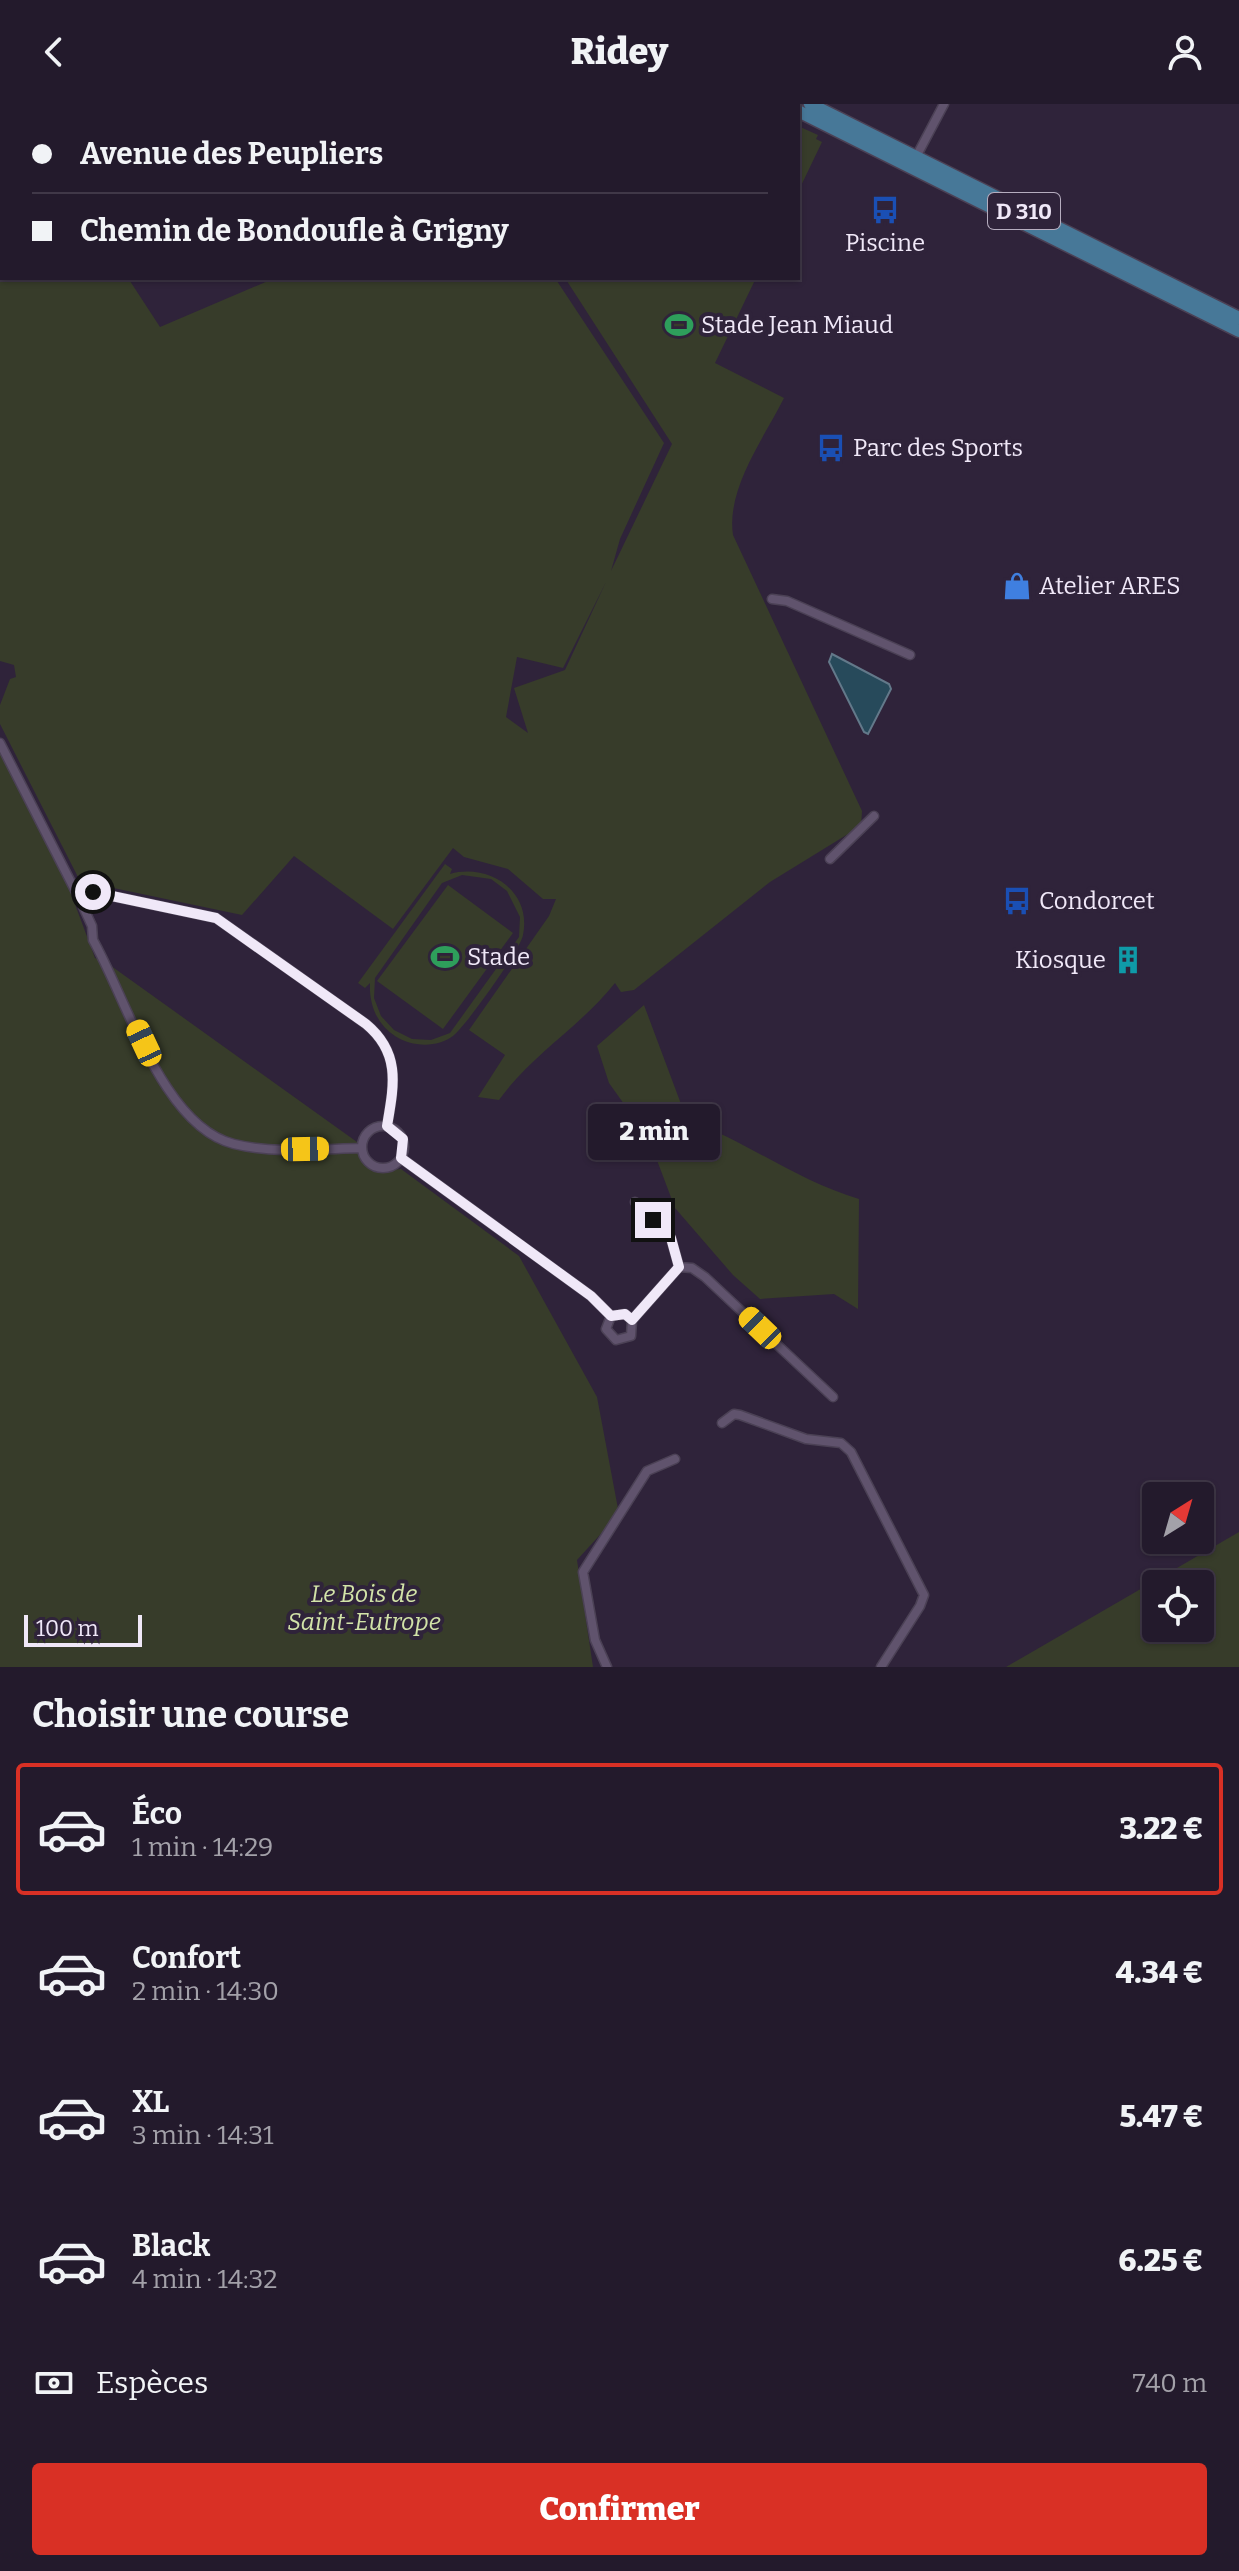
<!DOCTYPE html>
<html lang="fr">
<meta charset="utf-8">
<style>
:root{--surface:#231a2c;--page:#2b2334;--text:#f1f3f6;--muted:#a3a1a9;--line:#403848;--accent:#d93025}
body{margin:0;font-family:Bitter,serif;background:var(--page);color:var(--text);height:100vh;display:flex;flex-direction:column;font-size:30px;white-space:nowrap}
*{box-sizing:border-box;margin:0}
p{font-size:26px;color:var(--muted)}
.icon{flex:none;width:44px;height:44px;fill:none;stroke:currentColor;stroke-width:2;stroke-linecap:round;stroke-linejoin:round}
.map{position:relative;height:1563px;overflow:hidden}
.drawer{display:flex;flex-direction:column;background:var(--surface);flex:1}
.drawer>*{flex:none}
.top-card{position:absolute;left:0px;top:0px;width:800px;height:176px;box-shadow:0 2px 6px #0004,0 0 0 2px var(--line);display:grid;align-content:center;height:176px;padding:0 32px;background:var(--surface)}
.needle{width:52px;rotate:37deg}
.tools{position:absolute;left:1142px;top:1378px;display:grid;gap:16px}
.tools a{display:grid;place-items:center;width:72px;height:72px;border-radius:8px;background:var(--surface);box-shadow:0 2px 6px #0004,0 0 0 2px var(--line);font-size:40px}
.scale{position:absolute;left:24px;bottom:20px;width:118px;box-sizing:border-box;padding-left:8px;border:4px solid #f0e8f8;border-top:0;font-size:22px;line-height:28px;white-space:nowrap;color:#f0e8f8;-webkit-text-stroke:6px #2f233a;paint-order:stroke}
.end{position:absolute;width:36px;height:36px;margin:-18px;border:10px solid #f0e8f8;background:#111;box-shadow:0 0 0 4px #111}
.from{border-radius:50%}
.bubble{position:absolute;height:56px;border-radius:8px;background:var(--surface);box-shadow:0 2px 6px #0004,0 0 0 2px var(--line);font-size:26px;font-weight:800;line-height:56px;text-align:center}
.car{position:absolute;width:24px;height:48px;margin:-24px -12px;border-radius:10px;box-shadow:0 0 6px 2px #0007;background:linear-gradient(#f5c518 24%,#345 0 40%,#f5c518 0 76%,#345 0 86%,#f5c518 0)}
.top-card b{display:flex;align-items:center;gap:28px;height:76px;font-size:30px}
.top-card b+b{border-top:2px solid var(--line)}
.top-card i{width:20px;height:20px;background:var(--text)}
ul{padding:0;list-style:none}
li{display:flex;align-items:center;gap:24px;height:132px;margin:0 16px 12px;padding:0 16px;border:4px solid transparent;border-radius:8px}
li div{flex:1}
li b{display:block;font-size:30px}
li em{font-style:normal;font-weight:800}
li.selected{border-color:var(--accent)}
li>.icon{width:72px;height:72px;stroke-width:1.5}
h2{padding:0 32px;font-size:36px;line-height:96px}
.pay{display:flex;align-items:center;gap:20px;height:88px;padding:0 32px;font-size:30px}
.pay p{margin-inline-start:auto}
.button{display:flex;gap:16px;margin-top:auto;padding:16px 32px}
.button a{flex:1;height:92px;border-radius:8px;background:var(--accent);color:#fff;font-size:32px;font-weight:800;line-height:92px;text-align:center}
header{display:flex;justify-content:space-between;align-items:center;height:104px;padding:0 32px;background:var(--surface);font-size:36px;font-weight:800}
.map>svg:first-child{display:block}
.green{fill:#373c2a;fill-rule:evenodd}
.water{fill:#274a5b;stroke:#63798a;stroke-width:2}
.lines{fill:none;stroke-linecap:round;stroke-linejoin:round}
.minor-casing{stroke:#4b4155;stroke-width:11}
.primary-casing{stroke:#4b4155;stroke-width:15}
.minor{stroke:#60536d;stroke-width:8}
.primary{stroke:#477898;stroke-width:12}
.route{stroke:#f0e8f8;stroke-width:10}
.labels{text-anchor:middle;stroke-width:8;stroke-linejoin:round;paint-order:stroke}
.shield{fill:#2f233a;stroke:#b6adbf;stroke-width:2}
.shield-label{font-size:22px;font-weight:bold;fill:#f0e8f8}
.poi-label{font-size:24px;fill:#f0e8f8;stroke:#2f233a;text-anchor:start}
.park-label{font-size:24px;font-style:italic;fill:#d2e3a8;stroke:#2f233a}
</style>
<header><svg class="icon" aria-label="back" viewBox="0 0 24 24"><path d="M15 5l-7 7 7 7"/></svg>Ridey<svg class="icon" aria-label="person" viewBox="0 0 24 24"><circle cx="12" cy="8" r="4"/><path d="M4 21q1-7 8-7t8 7"/></svg></header>
<div class="map">
<svg width="1239" height="1563" viewBox="0 0 1239 1563">
<rect width="100%" height="100%" fill="#2f233a"/>
<!-- green -->
<path class="green" d="M0,0L17,2H2V174H128L160,223L275,174H555L664,339L620,435L611,467L672,340L565,174H756L715,259L784,294C764,334 726,385 733,431L862,707L861,722L770,778L634,886L621,888L615,879C580,923 531,951 499,996L478,993L505,951L469,926L549,812L556,795H543L508,765L464,753L453,744L393,825L294,752L242,811L80,777L0,620V601L10,575L16,573L14,561L0,557ZM606,478L565,566L514,584L528,629L506,613L517,553L563,564Z
M798,22L818,31L816,35L822,38L798,88Z
M0,649L66,776L95,854L107,859L357,1038L362,1056L377,1068L401,1065L519,1152L597,1293L619,1410L577,1456L593,1563H0Z
M445,760L452,765L450,770C489,759 532,787 523,831C521,845 465,923 453,932C437,944 412,943 395,932C377,920 369,901 370,879L365,884L358,879ZM462,771L491,775L507,787L520,813L519,833L450,929L431,936L412,935L394,926L381,912L374,894L375,874L442,779Z
M448,781L513,829L443,925L377,877Z
M644,901L687,1016C747,1037 797,1077 859,1095L858,1205L834,1190L760,1195L733,1171L675,1104L649,1035L609,979L597,942Z
M1239,1428V1563H1006ZM1156,1480H1200V1524H1156Z"/>
<!-- water -->
<path class="water" d="M832,550L889,580L891,585L868,630L864,628L829,558Z"/>
<g class="lines">
<defs>
<path id="minor" d="M258,0L260,2
M513,0L519,2
M458,2L460,0
M555,2L564,0
M916,53L944,0
M772,495L787,497L910,551
M0,639L80,796L92,822L93,836C127,896 163,1023 234,1040C275,1050 320,1045 361,1044
M830,755L874,712
M72,779L93,788L216,814L366,920C401,949 394,981 387,1022
M362 1043a21 21 0 1 1 42 0a21 21 0 1 1-42 0Z
M401,1054L591,1192L611,1212
M635,1098L671,1134L679,1163
M679,1163L692,1164L705,1173L833,1293
M611,1212L606,1225L616,1236L631,1232L632,1216
M611,1212L625,1210L632,1216
M632,1216L679,1163
M722,1319L734,1310L740,1311L806,1335L841,1339L851,1348L924,1491L920,1502L881,1563
M607,1563L595,1536L583,1468L647,1367L675,1355"/>
<path id="primary" d="M784,0L788,2
M810,0L1239,214
M798,7L1239,227"/>
</defs>
<!-- minor casing -->
<use href="#minor" class="minor-casing"/>
<!-- primary casing -->
<use href="#primary" class="primary-casing"/>
<!-- minor -->
<use href="#minor" class="minor"/>
<!-- primary -->
<use href="#primary" class="primary"/>
</g>
<g class="lines">
<!-- route -->
<path class="route" d="M93,788L216,814L366,920C401,949 394,981 387,1022L403,1035L401,1054L591,1192L611,1212L625,1210L632,1216L679,1163L671,1134L653,1116"/>
</g>
<!-- icons -->
<defs>
<symbol id="bus-bare" viewBox="-9 -9 18 18"><path d="M-5-6H5V4H4V6H2V4H-2V6H-4V4H-5ZM-3.5-4V0h7V-4ZM-3.5 1.2v1.5H-2V1.2ZM2 1.2v1.5H3.5V1.2Z" fill="#1a4fb4" stroke="#2f233a" stroke-width="2.5" paint-order="stroke"/></symbol>
<symbol id="stadium-bare" viewBox="-9 -9 18 18"><path d="M0-5a6.5 5 0 1 0 0 10a6.5 5 0 1 0 0-10ZM-3.5-1.8h7v3.6h-7Z" fill="#2e9e5b" stroke="#2f233a" stroke-width="2.5" paint-order="stroke"/></symbol>
<symbol id="shop-bare" viewBox="-9 -9 18 18"><path d="M-5-2.5h2.3a2.7 3.5 0 0 1 5.4 0H5L5.5 6h-11ZM-1.5-2.5h3a1.5 2.3 0 0 0-3 0Z" fill="#3f7fe0" stroke="#2f233a" stroke-width="2.5" paint-order="stroke"/></symbol>
<symbol id="building-bare" viewBox="-9 -9 18 18"><path d="M-4-6H4V6H1V3H-1V6H-4ZM-2.5-4.3h1.7v1.8h-1.7ZM.8-4.3h1.7v1.8H.8ZM-2.5-1h1.7V.8h-1.7ZM.8-1h1.7V.8H.8Z" fill="#0f9aa8" stroke="#2f233a" stroke-width="2.5" paint-order="stroke"/></symbol>
</defs>
<g fill-rule="evenodd">
<use href="#bus-bare" x="865" y="86" width="40" height="40"/>
<use href="#stadium-bare" x="659" y="201" width="40" height="40"/>
<use href="#bus-bare" x="811" y="324" width="40" height="40"/>
<use href="#shop-bare" x="997" y="462" width="40" height="40"/>
<use href="#bus-bare" x="997" y="777" width="40" height="40"/>
<use href="#stadium-bare" x="425" y="833" width="40" height="40"/>
<use href="#building-bare" x="1108" y="836" width="40" height="40"/>
</g>
<g class="labels">
<!-- shield labels -->
<rect class="shield" x="988" y="89" width="72" height="36" rx="6"/>
<g class="shield-label">
<text x="1024" y="115">D 310</text>
</g>
<!-- poi labels -->
<g class="poi-label">
<text x="885" y="147" text-anchor="middle">Piscine</text>
<text x="701" y="229">Stade Jean Miaud</text>
<text x="853" y="352">Parc des Sports</text>
<text x="1039" y="490">Atelier ARES</text>
<text x="1039" y="805">Condorcet</text>
<text x="467" y="861">Stade</text>
<text x="1106" y="864" text-anchor="end">Kiosque</text>
</g>
<!-- park labels -->
<g class="park-label">
<text x="364" y="1498">Le Bois de<tspan x="364" dy="28">Saint-Eutrope</tspan></text>
</g>
</g>
</svg>
<div class="tools">
<a><svg class="needle" viewBox="-14 -14 28 28"><path d="M0-13l5 13h-10z" fill="#e53935"/><path d="M0 13l5-13h-10z" fill="#a3a1a9"/></svg></a>
<a><svg class="icon" aria-label="locate" viewBox="0 0 24 24"><circle cx="12" cy="12" r="6"/><path d="M12 2v4M12 18v4M2 12h4M18 12h4"/></svg></a>
</div>
<div class="scale">100 m</div>
<i class="end from" style="left:93px;top:788px"></i>
<i class="end" style="left:653px;top:1116px"></i>
<div class="bubble" style="left:588px;top:1000px;width:132px">2 min</div>
<i class="car" style="left:144px;top:939px;rotate:335deg"></i>
<i class="car" style="left:305px;top:1045px;rotate:89deg"></i>
<i class="car" style="left:760px;top:1224px;rotate:314deg"></i>
<div class="top-card">
<b><i class="from"></i>Avenue des Peupliers</b>
<b><i></i>Chemin de Bondoufle à Grigny</b>
</div>
</div>
<section class="drawer">
<h2>Choisir une course</h2>
<ul>
<li class="selected"><svg class="icon" aria-label="car" viewBox="0 0 24 24"><path d="M5 17H2v-5l4-1 3-4h7l3 4 3 1v5h-3M9 17h6M6 11h13"/><circle cx="7" cy="17" r="2"/><circle cx="17" cy="17" r="2"/></svg><div><b>Éco</b><p>1 min · 14:29</p></div><em>3.22 €</em></li>
<li><svg class="icon" aria-label="car" viewBox="0 0 24 24"><path d="M5 17H2v-5l4-1 3-4h7l3 4 3 1v5h-3M9 17h6M6 11h13"/><circle cx="7" cy="17" r="2"/><circle cx="17" cy="17" r="2"/></svg><div><b>Confort</b><p>2 min · 14:30</p></div><em>4.34 €</em></li>
<li><svg class="icon" aria-label="car" viewBox="0 0 24 24"><path d="M5 17H2v-5l4-1 3-4h7l3 4 3 1v5h-3M9 17h6M6 11h13"/><circle cx="7" cy="17" r="2"/><circle cx="17" cy="17" r="2"/></svg><div><b>XL</b><p>3 min · 14:31</p></div><em>5.47 €</em></li>
<li><svg class="icon" aria-label="car" viewBox="0 0 24 24"><path d="M5 17H2v-5l4-1 3-4h7l3 4 3 1v5h-3M9 17h6M6 11h13"/><circle cx="7" cy="17" r="2"/><circle cx="17" cy="17" r="2"/></svg><div><b>Black</b><p>4 min · 14:32</p></div><em>6.25 €</em></li>
</ul>
<div class="pay"><svg class="icon" aria-label="cash" viewBox="0 0 24 24"><path d="M3 7h18v10H3z"/><circle cx="12" cy="12" r="2"/></svg>Espèces<p>740 m</p></div>
<div class="button"><a>Confirmer</a></div>
</section>
